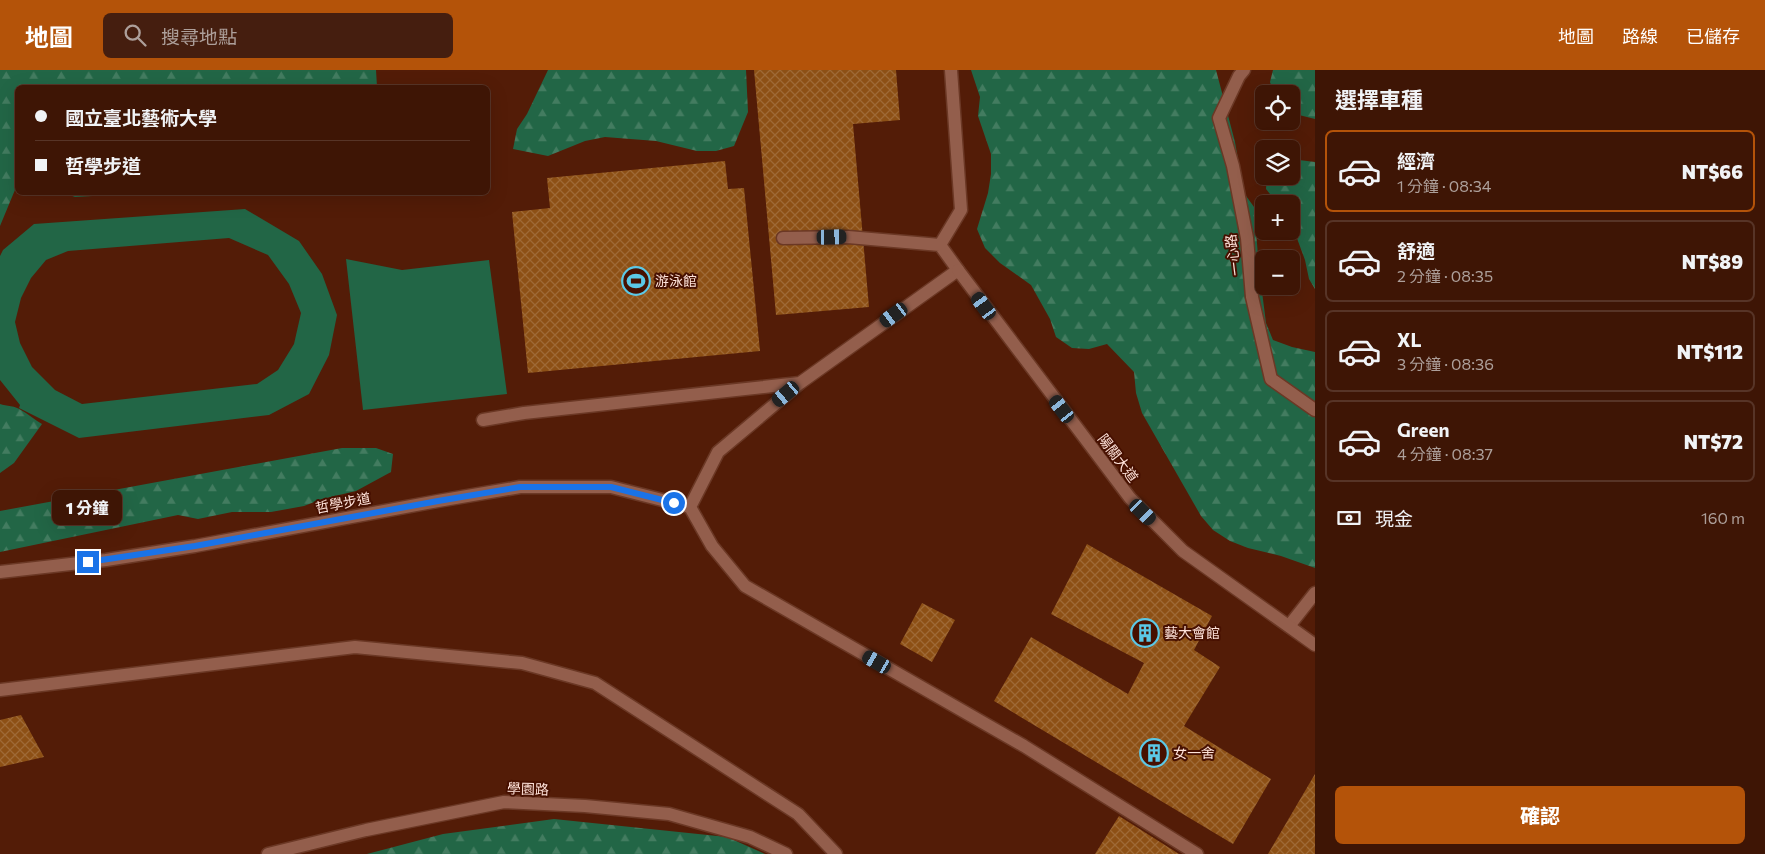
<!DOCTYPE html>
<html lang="zh-TW">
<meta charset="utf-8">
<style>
:root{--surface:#3e1505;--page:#451e0f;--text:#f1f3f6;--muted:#ad9f9a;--line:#573427;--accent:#b45309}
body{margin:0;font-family:Commissioner,"Noto Sans TC",sans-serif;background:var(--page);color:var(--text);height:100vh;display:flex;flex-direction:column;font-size:19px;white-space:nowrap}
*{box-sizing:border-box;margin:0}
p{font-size:16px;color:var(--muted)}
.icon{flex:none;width:28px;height:28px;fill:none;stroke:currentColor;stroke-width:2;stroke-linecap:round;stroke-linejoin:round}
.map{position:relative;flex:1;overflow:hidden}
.side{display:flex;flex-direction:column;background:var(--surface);width:450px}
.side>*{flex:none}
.hud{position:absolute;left:15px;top:15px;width:475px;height:110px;border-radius:8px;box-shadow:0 5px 20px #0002,0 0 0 1px var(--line);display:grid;align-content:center;height:110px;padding:0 20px;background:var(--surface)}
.buttons{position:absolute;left:1255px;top:15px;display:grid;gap:10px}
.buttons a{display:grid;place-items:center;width:45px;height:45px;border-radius:8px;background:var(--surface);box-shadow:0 5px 20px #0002,0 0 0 1px var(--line);font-size:25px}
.end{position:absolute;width:22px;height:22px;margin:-11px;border:6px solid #1a73e8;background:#fff;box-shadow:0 0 0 2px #fff}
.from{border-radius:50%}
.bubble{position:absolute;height:35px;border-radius:8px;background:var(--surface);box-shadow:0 5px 20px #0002,0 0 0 1px var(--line);font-size:16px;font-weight:800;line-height:35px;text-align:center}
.car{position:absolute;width:15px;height:30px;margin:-15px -8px;border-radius:6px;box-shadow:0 0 4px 1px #0007;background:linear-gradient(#222 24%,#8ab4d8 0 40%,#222 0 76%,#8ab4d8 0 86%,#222 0)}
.hud b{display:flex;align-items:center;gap:18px;height:48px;font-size:19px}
.hud b+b{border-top:1px solid var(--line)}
.hud i{width:12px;height:12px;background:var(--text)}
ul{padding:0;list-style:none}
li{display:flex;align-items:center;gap:15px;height:82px;margin:0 10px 8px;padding:0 10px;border:2px solid var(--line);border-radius:8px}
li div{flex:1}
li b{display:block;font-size:19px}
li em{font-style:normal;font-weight:800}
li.on{border-color:var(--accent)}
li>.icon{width:45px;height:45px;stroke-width:1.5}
h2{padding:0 20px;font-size:22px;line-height:60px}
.pay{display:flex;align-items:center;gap:12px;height:55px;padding:0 20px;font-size:19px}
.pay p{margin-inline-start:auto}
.primary-button{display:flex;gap:10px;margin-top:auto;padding:10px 20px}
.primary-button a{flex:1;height:58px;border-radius:8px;background:var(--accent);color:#fff;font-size:20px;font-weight:800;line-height:58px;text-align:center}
header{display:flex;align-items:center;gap:30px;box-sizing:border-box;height:70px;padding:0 25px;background:var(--accent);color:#fff}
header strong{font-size:24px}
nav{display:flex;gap:28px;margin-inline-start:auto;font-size:18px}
.search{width:350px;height:45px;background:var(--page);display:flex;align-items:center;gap:12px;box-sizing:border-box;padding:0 18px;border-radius:8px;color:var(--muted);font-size:19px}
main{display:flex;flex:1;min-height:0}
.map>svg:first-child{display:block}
.forest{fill:url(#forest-firs)}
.green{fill:#226646;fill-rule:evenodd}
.building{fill:url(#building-cross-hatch)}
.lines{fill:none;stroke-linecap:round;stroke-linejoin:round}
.lane-casing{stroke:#6b3825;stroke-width:15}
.street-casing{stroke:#6b3825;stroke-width:15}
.lane{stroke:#935e4c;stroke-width:12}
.street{stroke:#935e4c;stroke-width:12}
.route{stroke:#1a73e8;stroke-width:6}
.labels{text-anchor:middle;stroke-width:4;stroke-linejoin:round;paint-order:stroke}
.street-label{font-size:14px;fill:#ffe3da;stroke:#471000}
.poi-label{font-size:14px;fill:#ffe3da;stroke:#471000;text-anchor:start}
</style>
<header>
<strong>地圖</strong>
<div class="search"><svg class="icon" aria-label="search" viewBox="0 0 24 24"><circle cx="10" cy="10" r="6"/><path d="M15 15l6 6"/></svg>搜尋地點</div>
<nav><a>地圖</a><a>路線</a><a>已儲存</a></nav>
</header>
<main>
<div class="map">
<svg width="1315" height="784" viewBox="0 0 1315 784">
<defs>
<pattern id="forest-firs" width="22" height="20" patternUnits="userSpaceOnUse" patternTransform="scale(1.25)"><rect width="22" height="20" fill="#226646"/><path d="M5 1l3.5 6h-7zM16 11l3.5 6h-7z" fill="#437c60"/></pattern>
<pattern id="building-cross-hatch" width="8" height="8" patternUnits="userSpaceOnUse" patternTransform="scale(1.25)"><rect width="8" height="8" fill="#8d5015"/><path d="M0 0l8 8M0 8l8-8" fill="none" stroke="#9e6936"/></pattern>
</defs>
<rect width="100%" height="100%" fill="#531c07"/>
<!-- forest -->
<path class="forest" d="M0,0H376L377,17L18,18L17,115L0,156Z
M548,0H746L748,42L734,76L716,81H697L656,71L605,67L585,71L548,86L513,79L517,59L527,44Z
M971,0H1216L1235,72L1244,123L1254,137L1259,198L1266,253L1273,270L1292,277L1315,282V498L1281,486L1248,478L1230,471L1213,460L1201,446L1142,343L1136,323L1134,302L1107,274L1089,279L1072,278L1056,267L1050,249L1031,215L1000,193L985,178L977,159L988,123L991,104V84L978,46L980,27Z
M1273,0H1315V49L1291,43V24H1274L1270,12Z
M1291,89L1315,92V219L1309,209L1305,190L1291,152V134H1278L1266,119L1267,106H1291Z
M64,123H144L75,127Z
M0,334C6,336 16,336 21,340C28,344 35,350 42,354L14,393L0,403Z
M342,378H376L393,384L391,402L356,421L322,429L304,436L271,442H232L198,449L178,445L0,482V441Z
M554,749L727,767L765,784H367L443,764Z"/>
<!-- green -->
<path class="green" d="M245,139L299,171L322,204L337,245L329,285L309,324L269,345L79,368L19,338L20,335L0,310V186L3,180L34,154ZM229,168L268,185L289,214L301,243L294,274L278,300L257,314L82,334L55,320L32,297L20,273L15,252L21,228L31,208L46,190L68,181Z
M346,189L402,200L489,190L507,324L363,340Z"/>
<!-- building -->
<path class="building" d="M754,0H896L900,50L853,54L869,237L776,245Z
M725,91L728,119L744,118L760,281L528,303L512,142L550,138L547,108Z
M1087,474L1212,546L1194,580L1220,597L1184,656L1271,709L1233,774L994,631L1031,567L1128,624L1144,593L1051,544Z
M922,533L955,550L932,592L900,574Z
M21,645L44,687L0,697V650Z
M1315,704V784H1268Z
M1119,746L1179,784H1095Z"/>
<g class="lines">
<defs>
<path id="lane" d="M1244,0L1239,6L1219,48L1233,96L1247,168L1252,227L1271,309L1315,340
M940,175L961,140L951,0
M483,350L524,343L800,313
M690,437L712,476L745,516L1024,676L1197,784
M690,437L718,382L800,313L958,200L940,175L848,167L783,168
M0,502L106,490L195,476L438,431L520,417H611L690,437
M1289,556L1315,523
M0,620L355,577L522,593L595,613L798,744L836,784"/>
<path id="street" d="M958,200L1130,428L1183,481L1315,575
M268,784L366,760L504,732L585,736L669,744L750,767L786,784"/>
</defs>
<!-- lane casing -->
<use href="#lane" class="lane-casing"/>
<!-- street casing -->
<use href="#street" class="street-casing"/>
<!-- lane -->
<use href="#lane" class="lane"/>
<!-- street -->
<use href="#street" class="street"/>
</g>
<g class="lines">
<!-- route -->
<path class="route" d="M88,492L195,476L438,431L520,417H611L674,433"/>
</g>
<!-- icons -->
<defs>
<symbol id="stadium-ring" viewBox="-11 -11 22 22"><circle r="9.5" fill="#471000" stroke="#5bc8e6" stroke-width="1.5"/><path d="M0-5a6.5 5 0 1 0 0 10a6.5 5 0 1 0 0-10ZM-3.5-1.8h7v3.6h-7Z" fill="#5bc8e6"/></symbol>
<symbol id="building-ring" viewBox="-11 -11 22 22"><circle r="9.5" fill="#471000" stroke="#5bc8e6" stroke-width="1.5"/><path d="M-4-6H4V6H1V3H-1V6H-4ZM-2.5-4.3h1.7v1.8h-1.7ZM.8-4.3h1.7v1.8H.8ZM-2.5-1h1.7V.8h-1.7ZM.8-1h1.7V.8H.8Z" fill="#5bc8e6"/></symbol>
</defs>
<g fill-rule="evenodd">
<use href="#stadium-ring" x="620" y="195" width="32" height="32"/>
<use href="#building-ring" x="1129" y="547" width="32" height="32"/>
<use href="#building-ring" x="1138" y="667" width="32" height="32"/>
</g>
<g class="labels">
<!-- street labels -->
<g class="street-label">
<text transform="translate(1233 185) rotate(-97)" y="5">一心路</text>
<text transform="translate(1118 388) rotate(53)" y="5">陽關大道</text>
<text transform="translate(343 433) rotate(-11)" y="5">哲學步道</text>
<text transform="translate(528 719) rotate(2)" y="5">學園路</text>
</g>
<!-- poi labels -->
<g class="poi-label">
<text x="655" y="216">游泳館</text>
<text x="1164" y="568">藝大會館</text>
<text x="1173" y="688">女一舍</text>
</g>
</g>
</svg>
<div class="buttons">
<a><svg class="icon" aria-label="locate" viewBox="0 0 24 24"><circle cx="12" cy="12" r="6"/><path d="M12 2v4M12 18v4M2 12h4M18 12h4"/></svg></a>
<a><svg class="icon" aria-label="layers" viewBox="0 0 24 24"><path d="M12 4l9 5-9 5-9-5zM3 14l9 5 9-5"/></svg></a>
<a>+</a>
<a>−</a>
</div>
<i class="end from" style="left:674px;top:433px"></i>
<i class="end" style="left:88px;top:492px"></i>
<div class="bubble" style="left:52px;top:420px;width:70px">1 分鐘</div>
<i class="car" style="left:832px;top:167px;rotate:89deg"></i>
<i class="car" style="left:984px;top:236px;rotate:324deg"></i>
<i class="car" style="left:894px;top:245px;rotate:234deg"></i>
<i class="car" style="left:786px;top:324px;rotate:230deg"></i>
<i class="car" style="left:1062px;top:339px;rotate:323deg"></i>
<i class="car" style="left:1143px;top:442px;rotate:134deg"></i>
<i class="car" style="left:877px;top:592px;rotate:300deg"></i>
<div class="hud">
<b><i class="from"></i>國立臺北藝術大學</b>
<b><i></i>哲學步道</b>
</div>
</div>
<section class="side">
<h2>選擇車種</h2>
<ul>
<li class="on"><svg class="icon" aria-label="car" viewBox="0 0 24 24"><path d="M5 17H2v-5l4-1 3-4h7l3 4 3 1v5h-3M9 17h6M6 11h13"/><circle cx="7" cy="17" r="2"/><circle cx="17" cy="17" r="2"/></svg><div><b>經濟</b><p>1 分鐘 · 08:34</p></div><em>NT$66</em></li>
<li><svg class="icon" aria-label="car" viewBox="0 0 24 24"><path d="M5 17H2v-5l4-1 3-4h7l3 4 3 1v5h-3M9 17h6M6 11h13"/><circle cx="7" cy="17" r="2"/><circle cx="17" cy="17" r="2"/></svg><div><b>舒適</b><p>2 分鐘 · 08:35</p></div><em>NT$89</em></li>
<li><svg class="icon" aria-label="car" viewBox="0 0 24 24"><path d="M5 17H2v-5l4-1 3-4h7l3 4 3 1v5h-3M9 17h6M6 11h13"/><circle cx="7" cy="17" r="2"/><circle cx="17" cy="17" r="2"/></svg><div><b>XL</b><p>3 分鐘 · 08:36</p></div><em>NT$112</em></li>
<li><svg class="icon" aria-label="car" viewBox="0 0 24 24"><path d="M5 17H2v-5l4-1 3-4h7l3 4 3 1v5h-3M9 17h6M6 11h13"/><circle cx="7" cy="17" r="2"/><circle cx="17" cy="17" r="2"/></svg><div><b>Green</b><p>4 分鐘 · 08:37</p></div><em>NT$72</em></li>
</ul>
<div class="pay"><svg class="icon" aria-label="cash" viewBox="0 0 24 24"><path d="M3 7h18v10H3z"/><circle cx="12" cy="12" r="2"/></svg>現金<p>160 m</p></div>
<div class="primary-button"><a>確認</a></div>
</section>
</main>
